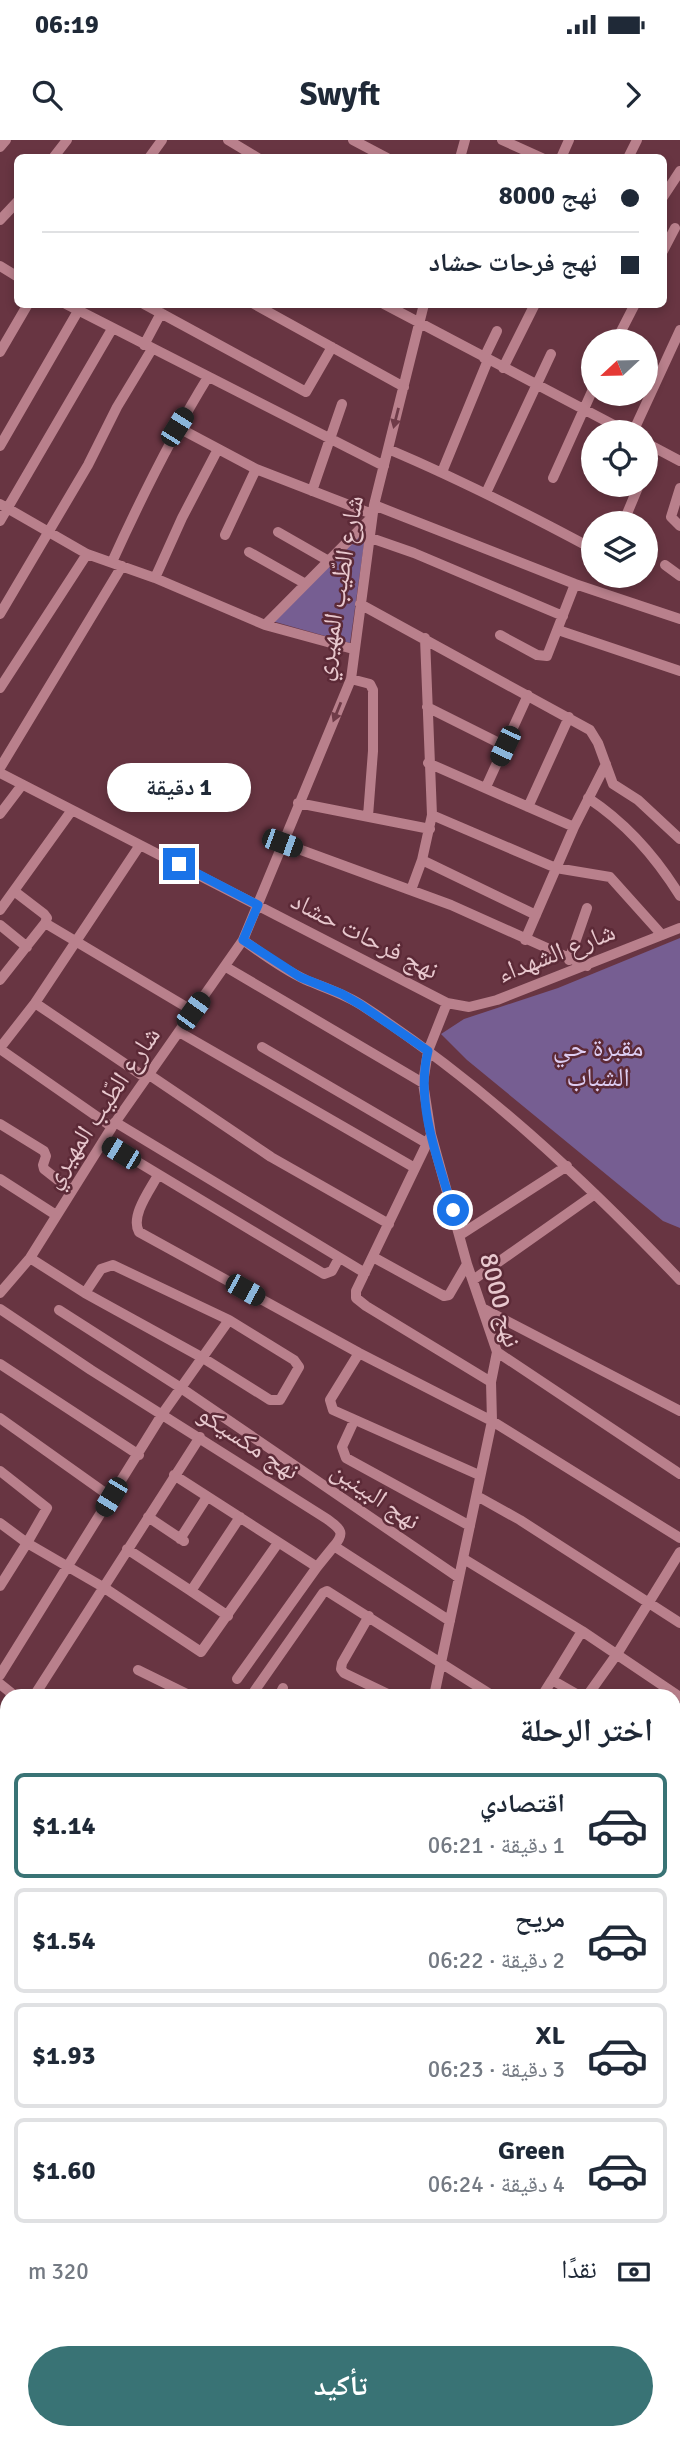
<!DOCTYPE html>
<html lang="ar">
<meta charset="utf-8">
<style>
:root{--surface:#fff;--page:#f6f6f7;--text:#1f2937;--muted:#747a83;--line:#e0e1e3;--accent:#397375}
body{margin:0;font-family:Signika,"Noto Naskh Arabic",sans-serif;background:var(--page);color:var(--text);direction:rtl;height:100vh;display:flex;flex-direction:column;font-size:26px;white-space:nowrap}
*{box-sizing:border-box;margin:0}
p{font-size:23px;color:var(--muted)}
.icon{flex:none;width:38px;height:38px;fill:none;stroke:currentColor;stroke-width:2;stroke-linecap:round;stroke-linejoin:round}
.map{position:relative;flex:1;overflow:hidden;direction:ltr}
.sheet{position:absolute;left:0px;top:1549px;width:681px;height:751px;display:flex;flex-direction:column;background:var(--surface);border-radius:21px 21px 0 0;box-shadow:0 4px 10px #0003;direction:rtl}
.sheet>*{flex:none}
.banner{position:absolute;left:14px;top:14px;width:653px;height:154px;border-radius:10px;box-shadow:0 4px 10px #0003;direction:rtl;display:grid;align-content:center;height:154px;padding:0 28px;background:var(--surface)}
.needle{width:46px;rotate:248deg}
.controls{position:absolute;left:581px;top:189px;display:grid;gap:14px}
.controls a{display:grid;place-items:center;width:77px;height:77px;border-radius:50%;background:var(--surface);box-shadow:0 4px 10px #0003;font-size:35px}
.end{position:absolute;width:32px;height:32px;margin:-16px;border:9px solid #1a73e8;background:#fff;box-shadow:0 0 0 4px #fff}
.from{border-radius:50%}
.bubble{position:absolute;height:49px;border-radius:24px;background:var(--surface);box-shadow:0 4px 10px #0003;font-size:23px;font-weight:700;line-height:49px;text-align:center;direction:rtl}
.car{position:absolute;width:21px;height:42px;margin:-21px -10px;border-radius:9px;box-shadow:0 0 5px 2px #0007;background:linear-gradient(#222 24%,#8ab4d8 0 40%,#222 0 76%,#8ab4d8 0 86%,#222 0)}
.banner b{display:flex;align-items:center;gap:24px;height:66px;font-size:26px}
.banner b+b{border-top:2px solid var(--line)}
.banner i{width:18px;height:18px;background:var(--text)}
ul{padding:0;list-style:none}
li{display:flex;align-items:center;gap:21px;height:105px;margin:0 14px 10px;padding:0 14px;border:4px solid var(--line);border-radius:10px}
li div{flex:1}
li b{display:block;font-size:26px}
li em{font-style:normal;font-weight:700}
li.on{border-color:var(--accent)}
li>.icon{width:63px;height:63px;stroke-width:1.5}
h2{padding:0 28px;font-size:32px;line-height:84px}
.pay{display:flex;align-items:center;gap:18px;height:77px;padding:0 28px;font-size:26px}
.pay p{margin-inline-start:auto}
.action{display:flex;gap:14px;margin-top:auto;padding:14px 28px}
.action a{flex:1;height:80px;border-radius:42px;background:var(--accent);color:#fff;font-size:28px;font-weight:700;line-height:80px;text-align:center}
.status{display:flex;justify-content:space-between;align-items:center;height:49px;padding:0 35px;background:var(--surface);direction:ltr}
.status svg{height:19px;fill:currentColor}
header{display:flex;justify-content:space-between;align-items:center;height:91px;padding:0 28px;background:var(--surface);font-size:32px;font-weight:700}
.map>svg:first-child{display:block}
.green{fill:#765e92}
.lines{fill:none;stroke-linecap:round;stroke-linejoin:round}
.minor{stroke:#b9808c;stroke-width:10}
.oneway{fill:#6f3b48}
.route{stroke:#1a73e8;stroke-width:9}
.labels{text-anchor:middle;stroke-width:5;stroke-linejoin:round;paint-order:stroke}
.street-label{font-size:26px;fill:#e8c8ce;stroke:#5c2a37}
.park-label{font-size:26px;fill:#ddcdf2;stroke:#5c2a37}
</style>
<div class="status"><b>06:19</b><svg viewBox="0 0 49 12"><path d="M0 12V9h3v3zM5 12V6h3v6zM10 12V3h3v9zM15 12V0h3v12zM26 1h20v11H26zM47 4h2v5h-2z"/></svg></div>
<header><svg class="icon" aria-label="forward" viewBox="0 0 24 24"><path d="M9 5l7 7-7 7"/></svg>Swyft<svg class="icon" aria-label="search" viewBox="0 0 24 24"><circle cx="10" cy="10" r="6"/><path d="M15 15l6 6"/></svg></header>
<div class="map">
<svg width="680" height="2299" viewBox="0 0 680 2299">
<rect width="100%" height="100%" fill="#683542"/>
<!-- green -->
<path class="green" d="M367,383L350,503L272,481Z
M680,798V1088L663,1081L467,920L441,894L464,879L558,848Z"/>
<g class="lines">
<!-- minor -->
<path class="minor" d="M228,0L258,18
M353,0L387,18
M502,0L542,18
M0,7L6,0
M53,18L67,0
M149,18L162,0
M460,18L465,0
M561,18L569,0
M628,18L637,0
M663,57L680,31
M0,80L18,61
M663,111L675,88
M0,126L18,137
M66,164L384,326
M144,164L306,252L332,207
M254,164L404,247
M384,164L627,292
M616,201L635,164
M144,205L161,173
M0,212L28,164
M484,218L497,191
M503,228L535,164
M177,287L256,329L372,374
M633,292L680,190
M646,303L680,321
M0,306L78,171
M388,309C459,339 526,373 593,409
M646,330L655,309
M442,332L488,220
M553,338L593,249
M680,348L671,377L680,386
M312,351L342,264
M486,353L551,214
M0,364L87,414L155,438L265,485L353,509
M374,365L575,444L680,479
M0,381L112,189
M628,383L626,376L639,345
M278,392L327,420
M225,395L256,329
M368,397L414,413L563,476
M249,412L304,443
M112,422C141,358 171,297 208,237
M665,425L680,436
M155,438L182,378L218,309
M360,464L590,590L598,603L613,644L638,660L680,699
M0,474L88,325L117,267L152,209
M265,485L371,378
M558,490L680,531
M500,495L537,515L547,516L575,444
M351,539L370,544L373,550V611L368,676
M0,548L87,414
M427,567L505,606
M428,623L574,687
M0,628L122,426
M0,633L447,863L469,867L497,860L680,788
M486,647L528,555
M588,658C626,683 656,717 680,756
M298,663L430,689
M528,667L569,577
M0,674L22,645
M432,675L556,728L610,737L662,795
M282,703L451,765L587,826
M422,720L536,775
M411,750L422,720L432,675L425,498
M14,751L44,774L47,778L45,783
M0,770L72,670
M0,785L27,807
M243,800C262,814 284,830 306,840C325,848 345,854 363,866C480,942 584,1039 680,1140
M525,800L574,687L606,624
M569,820L587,768
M226,827L423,943
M0,840L45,783L193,871
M35,863L146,938
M179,892L415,1028
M262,907L428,1004
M0,908L35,863L140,705
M0,909L112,987
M148,934L271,1017L389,1084
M115,982L365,1133
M0,984L44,1011L46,1016L43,1025L44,1029L72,1051
M431,995L356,1151V1158L366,1166L491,1242
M103,1001L324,1134L332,1131L339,1118
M158,1035C150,1050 130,1076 139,1092L359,1213L492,1281L680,1398
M0,1039L56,1075
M460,1095L567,1026
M373,1117L444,1156L449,1155L467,1124
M473,1140L595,1054
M0,1153L30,1118L112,987L243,800L351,539L374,365L424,164
M85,1153L101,1129L113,1125L229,1180
M482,1168L680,1271
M0,1169L91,1230L327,1379C340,1389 346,1392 334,1406L450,1481
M59,1170L181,1248L458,1437
M497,1212L680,1334
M359,1213L330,1260L333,1270L479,1335
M0,1224L139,1315
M0,1278L111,1357
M354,1281L342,1307L346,1318L470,1386
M0,1331L47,1368L27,1403L0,1383
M174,1335L317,1427L334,1406
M477,1356L520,1380L680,1483
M148,1377L184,1401
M180,1399L207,1357
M127,1409L191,1451L240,1377
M464,1419L582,1491L680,1557
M0,1446L27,1403L103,1447L201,1512L278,1403
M191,1451L228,1476
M369,1476L342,1523L341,1529L344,1533L392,1556
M138,1530L191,1556
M0,1535L163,1273L229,1180L294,1220L299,1227L280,1260H270L203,1218L85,1153L30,1118
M237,1539L317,1427
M0,1544L15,1556
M104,1555L105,1556
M34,1556L200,1297
M251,1556L323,1453L327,1451L493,1556
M279,1556L283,1548
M434,1556L492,1281L491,1242L497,1212L467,1124L431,994L423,943L428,911L447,863
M542,1556L552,1540
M580,1556L552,1540L582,1491
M587,1556L617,1514L680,1412
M0,1607L7,1597
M674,1624L680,1629
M0,1633L7,1637
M674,1747L680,1753
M674,1826L680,1821
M674,1871L680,1875
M0,1881L7,1885
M674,1927L678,1920
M674,1955L680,1958
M496,2292L502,2299
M106,2299L110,2292"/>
</g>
<!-- one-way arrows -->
<defs><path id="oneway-solid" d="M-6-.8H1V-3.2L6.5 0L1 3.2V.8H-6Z" transform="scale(1.75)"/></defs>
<g class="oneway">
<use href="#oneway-solid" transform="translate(396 278) rotate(104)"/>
<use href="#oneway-solid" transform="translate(337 572) rotate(112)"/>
</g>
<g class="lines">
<!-- route -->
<path class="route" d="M179,724L258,765L243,800L300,837L342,854L361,865L428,911C415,963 438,1020 453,1070"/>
</g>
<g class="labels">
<!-- street labels -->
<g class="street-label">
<text transform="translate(338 448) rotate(-80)" y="9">شارع الطّيب المهيري</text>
<text transform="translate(365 795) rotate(27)" y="9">نهج فرحات حشاد</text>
<text transform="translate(556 812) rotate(-21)" y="9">شارع الشهداء</text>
<text transform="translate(101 967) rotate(-56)" y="9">شارع الطّيب المهيري</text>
<text transform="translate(501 1160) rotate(75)" y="9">نهج 8000</text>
<text transform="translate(249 1302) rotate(33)" y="9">نهج مكسيكو</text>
<text transform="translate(376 1355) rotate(34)" y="9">نهج البينين</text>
</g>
<!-- park labels -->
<g class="park-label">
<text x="598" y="916">مقبرة حي<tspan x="598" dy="30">الشباب</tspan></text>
</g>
</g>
</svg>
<div class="controls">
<a><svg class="needle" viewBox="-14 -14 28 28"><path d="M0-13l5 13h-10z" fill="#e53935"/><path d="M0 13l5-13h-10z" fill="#747a83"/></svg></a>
<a><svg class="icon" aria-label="locate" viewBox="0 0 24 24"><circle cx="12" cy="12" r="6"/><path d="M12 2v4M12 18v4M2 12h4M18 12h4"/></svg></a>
<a><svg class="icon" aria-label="layers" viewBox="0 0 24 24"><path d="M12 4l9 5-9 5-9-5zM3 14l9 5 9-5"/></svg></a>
</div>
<i class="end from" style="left:453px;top:1070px"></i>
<i class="end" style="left:179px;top:724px"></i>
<div class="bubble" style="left:107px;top:623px;width:144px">1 دقيقة</div>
<i class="car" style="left:177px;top:287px;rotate:32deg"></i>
<i class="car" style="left:505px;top:606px;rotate:205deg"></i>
<i class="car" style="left:282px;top:703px;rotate:110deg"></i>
<i class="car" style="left:193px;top:871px;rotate:36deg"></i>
<i class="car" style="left:121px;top:1013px;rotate:301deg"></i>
<i class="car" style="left:245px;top:1150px;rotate:119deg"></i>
<i class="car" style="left:111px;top:1357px;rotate:211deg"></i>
<div class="banner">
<b><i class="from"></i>نهج 8000</b>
<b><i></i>نهج فرحات حشاد</b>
</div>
<section class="sheet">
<h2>اختر الرحلة</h2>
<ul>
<li class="on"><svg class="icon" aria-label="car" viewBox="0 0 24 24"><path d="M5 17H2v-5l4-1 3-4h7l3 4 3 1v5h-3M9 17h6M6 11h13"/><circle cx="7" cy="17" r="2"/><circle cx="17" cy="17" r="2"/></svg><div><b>اقتصادي</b><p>1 دقيقة · 06:21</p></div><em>$1.14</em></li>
<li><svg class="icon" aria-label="car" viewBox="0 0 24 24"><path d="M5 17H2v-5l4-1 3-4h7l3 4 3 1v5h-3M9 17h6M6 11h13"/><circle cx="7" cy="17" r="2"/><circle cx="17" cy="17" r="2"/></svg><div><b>مريح</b><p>2 دقيقة · 06:22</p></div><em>$1.54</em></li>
<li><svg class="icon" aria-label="car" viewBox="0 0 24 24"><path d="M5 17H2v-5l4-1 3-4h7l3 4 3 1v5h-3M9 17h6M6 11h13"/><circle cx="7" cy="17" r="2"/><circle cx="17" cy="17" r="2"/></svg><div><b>XL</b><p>3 دقيقة · 06:23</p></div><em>$1.93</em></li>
<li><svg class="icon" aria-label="car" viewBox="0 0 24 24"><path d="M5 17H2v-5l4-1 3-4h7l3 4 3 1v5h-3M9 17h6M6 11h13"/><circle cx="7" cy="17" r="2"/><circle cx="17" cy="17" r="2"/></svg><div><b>Green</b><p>4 دقيقة · 06:24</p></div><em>$1.60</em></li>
</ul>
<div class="pay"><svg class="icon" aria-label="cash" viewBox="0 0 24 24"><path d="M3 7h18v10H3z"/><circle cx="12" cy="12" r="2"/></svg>نقدًا<p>320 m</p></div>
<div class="action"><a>تأكيد</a></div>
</section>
</div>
